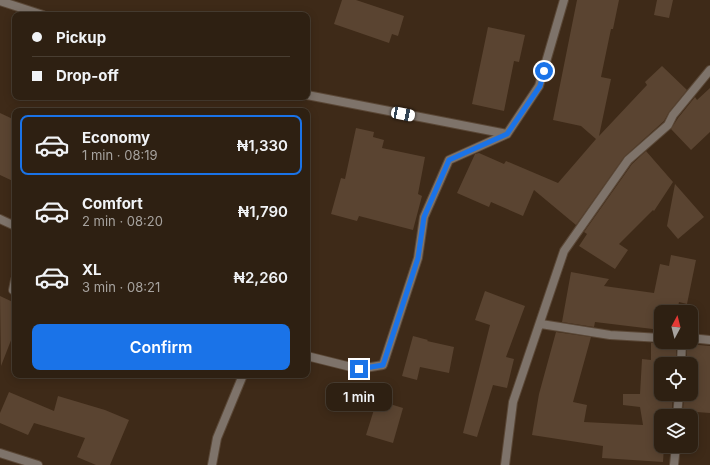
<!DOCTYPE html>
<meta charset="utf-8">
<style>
:root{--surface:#2e2012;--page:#3a2d20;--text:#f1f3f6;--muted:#a7a39f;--line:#493e32;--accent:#1a73e8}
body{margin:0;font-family:Inter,sans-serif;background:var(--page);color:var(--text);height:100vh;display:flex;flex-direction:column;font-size:15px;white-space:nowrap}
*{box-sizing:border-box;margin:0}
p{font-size:13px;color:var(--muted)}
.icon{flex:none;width:22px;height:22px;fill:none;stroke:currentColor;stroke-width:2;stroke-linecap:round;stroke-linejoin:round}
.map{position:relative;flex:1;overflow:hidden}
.sheet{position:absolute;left:12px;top:108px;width:298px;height:270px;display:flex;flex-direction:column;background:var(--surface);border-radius:8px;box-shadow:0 2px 10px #0003,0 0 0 1px var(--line)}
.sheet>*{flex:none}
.top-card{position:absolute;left:12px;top:12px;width:298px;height:88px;border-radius:8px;box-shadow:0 2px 10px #0003,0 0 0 1px var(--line);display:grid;align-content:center;height:88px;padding:0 20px;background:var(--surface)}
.needle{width:26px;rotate:7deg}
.tools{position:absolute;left:654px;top:305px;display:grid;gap:8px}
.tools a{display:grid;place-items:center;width:44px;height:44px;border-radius:8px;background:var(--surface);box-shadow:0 2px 10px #0003,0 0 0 1px var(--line);font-size:20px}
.end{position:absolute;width:18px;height:18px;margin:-9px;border:5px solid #1a73e8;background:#fff;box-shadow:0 0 0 2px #fff}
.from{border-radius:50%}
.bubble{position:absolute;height:28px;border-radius:8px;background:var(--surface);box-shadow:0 2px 10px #0003,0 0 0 1px var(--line);font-size:13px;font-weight:600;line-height:28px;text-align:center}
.car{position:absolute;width:12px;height:24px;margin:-12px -6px;border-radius:5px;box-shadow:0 0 3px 1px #0007;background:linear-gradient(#fff 24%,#345 0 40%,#fff 0 76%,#345 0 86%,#fff 0)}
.top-card b{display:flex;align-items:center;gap:14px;height:38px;font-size:15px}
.top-card b+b{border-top:1px solid var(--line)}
.top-card i{width:10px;height:10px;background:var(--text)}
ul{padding:7px 0 0;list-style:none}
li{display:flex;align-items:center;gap:12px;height:60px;margin:0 8px 6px;padding:0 12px;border:2px solid transparent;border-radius:8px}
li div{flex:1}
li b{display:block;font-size:15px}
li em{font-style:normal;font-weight:600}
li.selected{border-color:var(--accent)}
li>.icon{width:36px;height:36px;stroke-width:1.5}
.button{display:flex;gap:8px;margin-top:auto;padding:8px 20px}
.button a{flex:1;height:46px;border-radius:8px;background:var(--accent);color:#fff;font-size:16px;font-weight:600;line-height:46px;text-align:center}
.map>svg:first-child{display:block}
.building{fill:#5a4431}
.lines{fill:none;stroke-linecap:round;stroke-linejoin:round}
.minor-casing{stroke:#5a4736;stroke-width:10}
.minor{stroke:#7e736a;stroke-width:8}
.route{stroke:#1a73e8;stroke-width:5}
</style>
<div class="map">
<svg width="710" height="465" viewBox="0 0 710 465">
<rect width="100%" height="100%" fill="#3e2a18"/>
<!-- building -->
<path class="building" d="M342,0H356L404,16L398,36L392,34L389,43L334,24Z
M577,0H619L613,29H611L601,77L611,79L599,136L647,85L645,82L662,66L687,90L669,112L664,121L624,157L576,225L534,190L523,216L491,202L489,207L457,193L475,154L479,153L504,164L506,161L558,183L596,139L581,126L553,120Z
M657,0H673L669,18L654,15Z
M488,27L525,35L519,62L514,61L504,111L472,104Z
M710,88V132L691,150L671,129L678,118L695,97L697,100Z
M0,113L15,120V182L0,175Z
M356,128L374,132L373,137L384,140L382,148L425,157L418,194L422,196L413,230L359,216L357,221L331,214L341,178L345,179Z
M646,151L673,182L654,211L653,210L619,244L628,250L615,269L579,246L587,234L584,232L632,164Z
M675,184L704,217L678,239L667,226Z
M671,255L696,260L687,304L679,302L677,312H661V330L595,322L594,327L562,322L571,272L609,279L604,286L654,293L660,264L669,266Z
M485,291L525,306L506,357L514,359L507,388L493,385L477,437L463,433L490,325L475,320Z
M0,296L15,303V330L1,366Z
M556,332L591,337L573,402L587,405L584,422L643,425L640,407L623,405V394H640L642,359L651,360V343H676V364H661V394H673L672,410H661V446H664L663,462L602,458L603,446L532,435L539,394Z
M413,336L428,340L427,341L454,347L449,373L420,367L417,380L402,376Z
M687,344L710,346V413L683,411L684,394H691V364H687Z
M9,392L54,411L58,396L105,410L129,420L110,465H96L77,457L85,438L34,423L28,435L0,423V413Z
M377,400L403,408L393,443L366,435Z"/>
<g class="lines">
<defs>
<path id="minor" d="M0,1L43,15
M307,95L507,134L539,86L564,0
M0,219L15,226
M13,290L15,280
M541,324L610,335L661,338
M691,338L710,340
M307,356L359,369L383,365L418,258L424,217L449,160L507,134
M681,364L682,342
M677,416L679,394
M0,453L38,465
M212,465L217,438L243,375
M505,465L513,402L564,251L628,160L668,125L673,115L710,70
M674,465L676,446"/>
</defs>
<!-- minor casing -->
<use href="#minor" class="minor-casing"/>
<!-- minor -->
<use href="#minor" class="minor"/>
</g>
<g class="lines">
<!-- route -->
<path class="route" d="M359,369L383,365L418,258L424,217L449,160L507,134L540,86L544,71"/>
</g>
</svg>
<div class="tools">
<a><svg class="needle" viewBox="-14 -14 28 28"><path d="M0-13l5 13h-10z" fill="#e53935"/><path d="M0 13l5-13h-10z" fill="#a7a39f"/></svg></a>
<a><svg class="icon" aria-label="locate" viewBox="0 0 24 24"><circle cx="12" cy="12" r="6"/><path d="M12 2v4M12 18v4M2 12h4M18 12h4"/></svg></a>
<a><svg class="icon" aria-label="layers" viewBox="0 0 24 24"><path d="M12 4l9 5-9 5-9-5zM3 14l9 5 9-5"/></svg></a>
</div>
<i class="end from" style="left:544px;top:71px"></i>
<i class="end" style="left:359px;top:369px"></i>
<div class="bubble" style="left:326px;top:383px;width:66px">1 min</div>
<i class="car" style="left:403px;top:114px;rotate:101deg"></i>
<div class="top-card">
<b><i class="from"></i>Pickup</b>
<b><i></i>Drop-off</b>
</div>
<section class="sheet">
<ul>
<li class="selected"><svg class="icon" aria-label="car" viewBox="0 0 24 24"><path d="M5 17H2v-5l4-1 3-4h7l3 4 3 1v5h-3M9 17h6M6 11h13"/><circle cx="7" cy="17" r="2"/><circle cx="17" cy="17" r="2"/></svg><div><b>Economy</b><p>1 min · 08:19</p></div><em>₦1,330</em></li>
<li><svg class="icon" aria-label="car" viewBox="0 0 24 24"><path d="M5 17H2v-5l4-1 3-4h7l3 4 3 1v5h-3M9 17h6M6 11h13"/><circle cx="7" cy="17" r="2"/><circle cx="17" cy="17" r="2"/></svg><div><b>Comfort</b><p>2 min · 08:20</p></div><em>₦1,790</em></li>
<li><svg class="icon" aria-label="car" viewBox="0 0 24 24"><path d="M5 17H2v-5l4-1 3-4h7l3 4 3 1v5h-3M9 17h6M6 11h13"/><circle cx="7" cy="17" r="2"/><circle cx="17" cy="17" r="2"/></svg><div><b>XL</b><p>3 min · 08:21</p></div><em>₦2,260</em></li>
</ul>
<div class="button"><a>Confirm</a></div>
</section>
</div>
